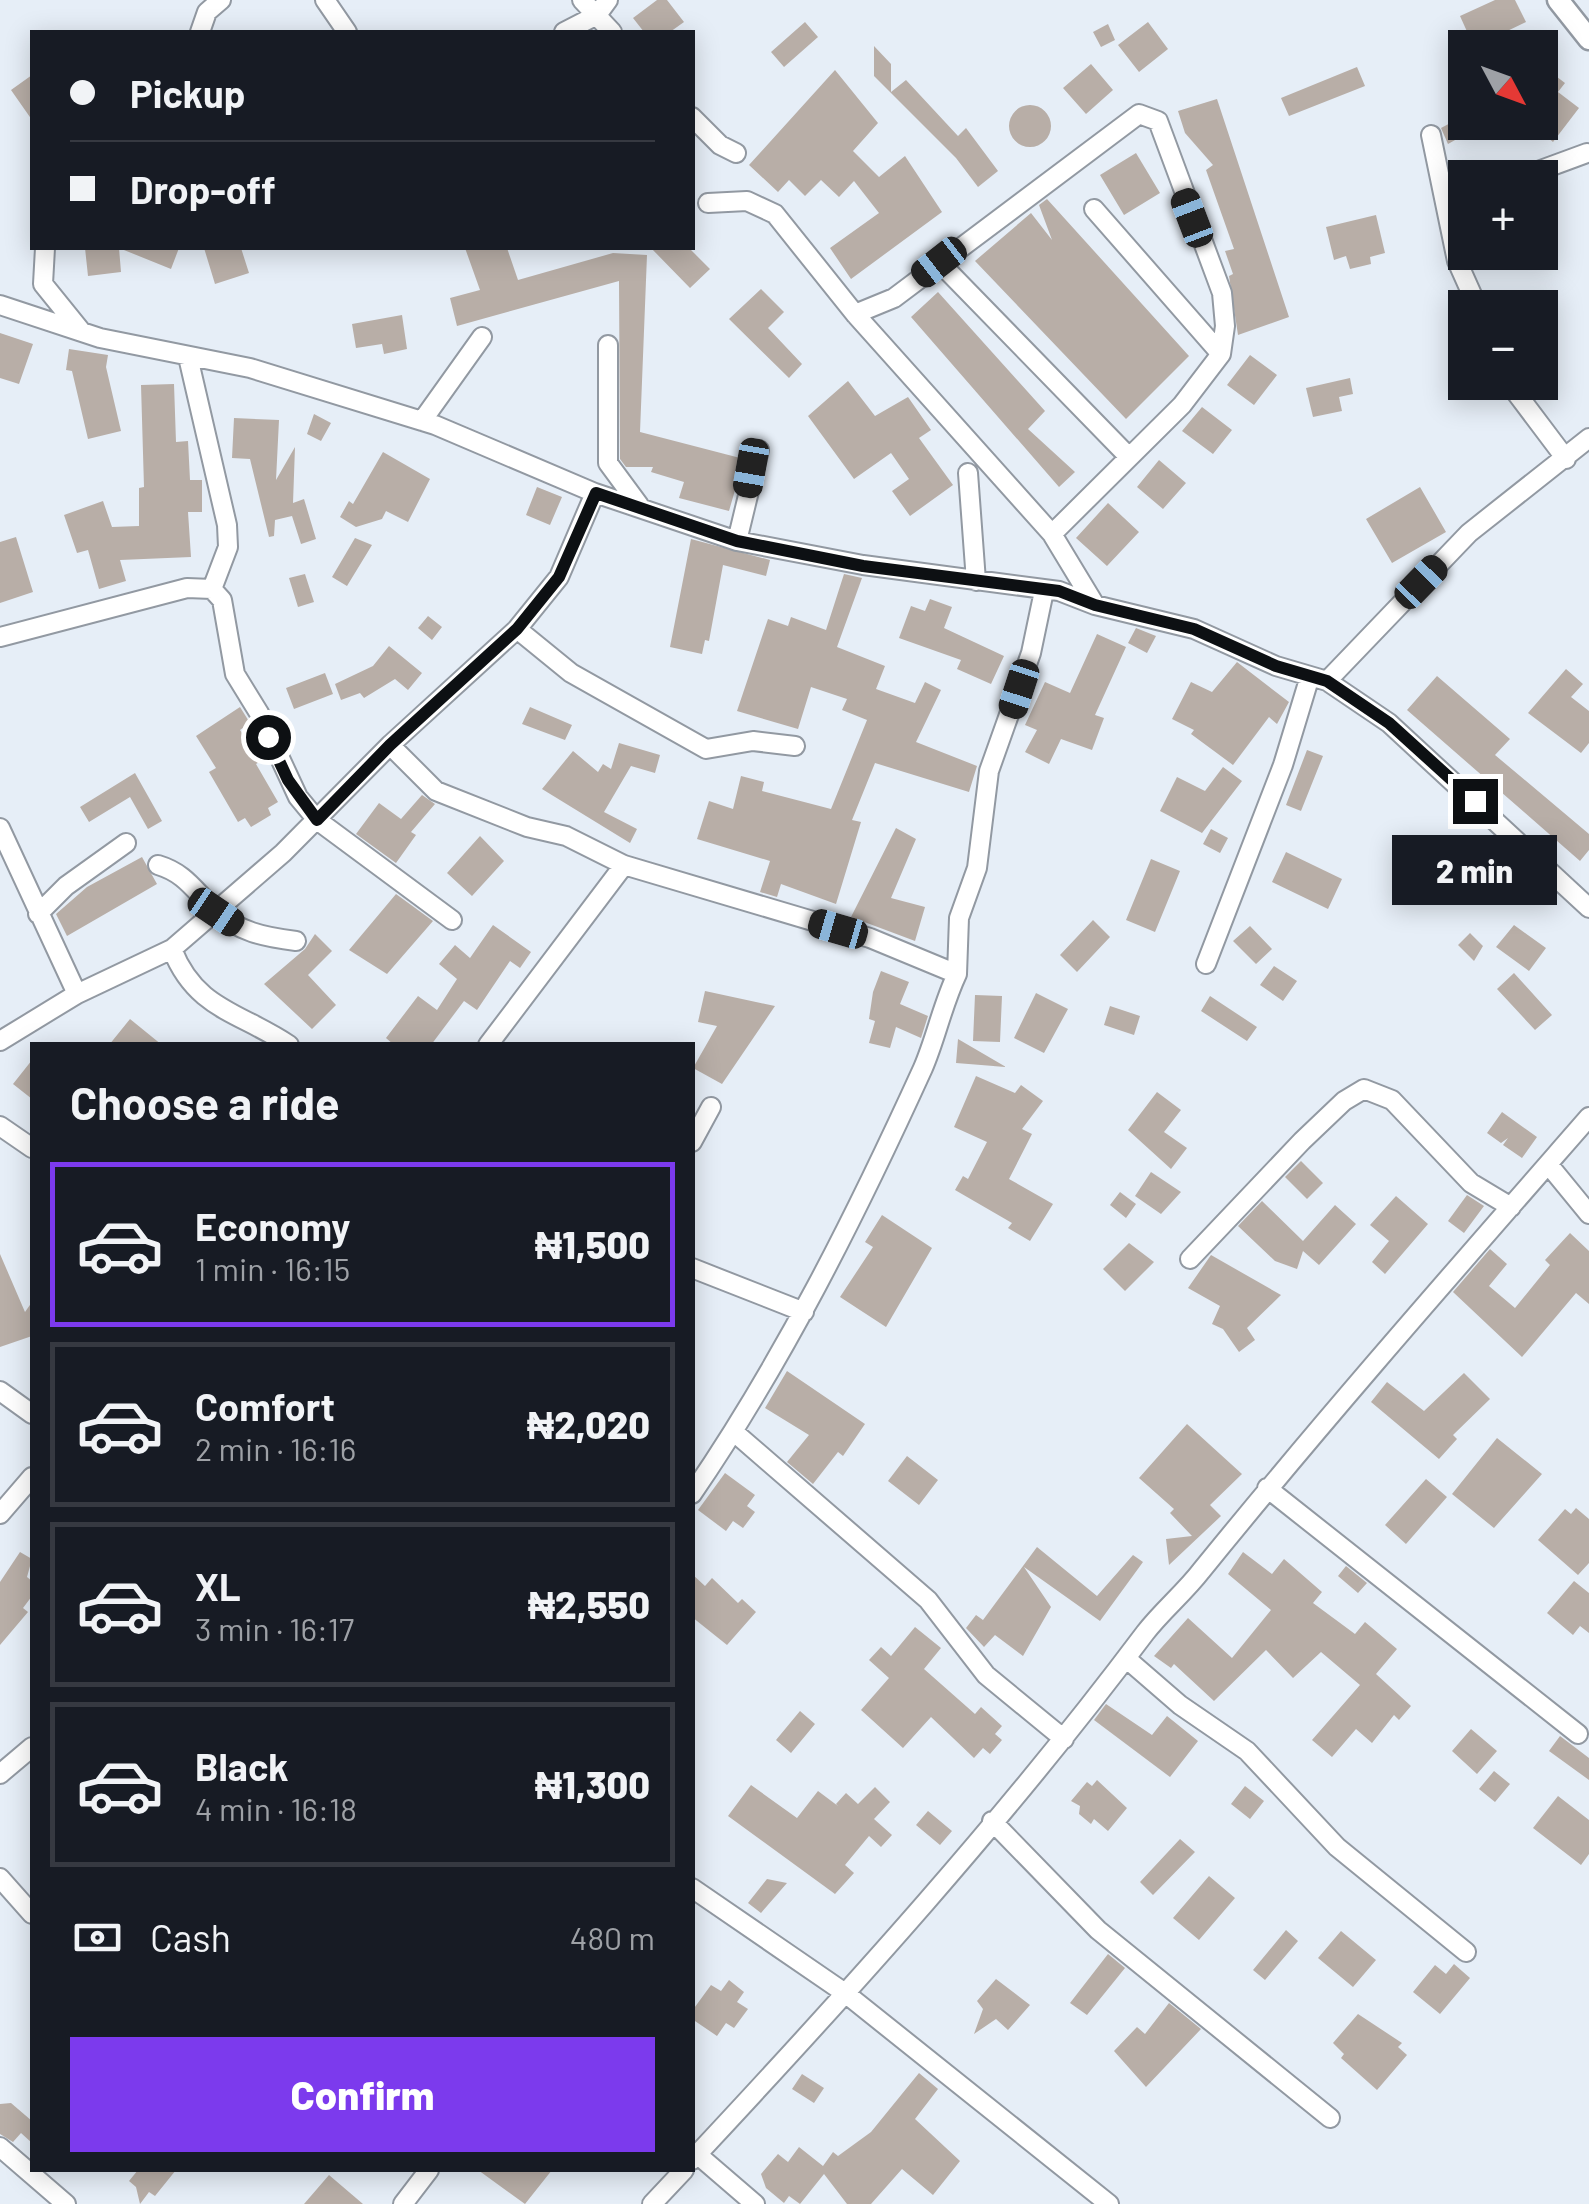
<!DOCTYPE html>
<meta charset="utf-8">
<style>
:root{--surface:#171b24;--page:#20242c;--text:#f1f3f6;--muted:#9ea1a6;--line:#363941;--accent:#7c3aed}
body{margin:0;font-family:Barlow,sans-serif;background:var(--page);color:var(--text);height:100vh;display:flex;flex-direction:column;font-size:38px;white-space:nowrap}
*{box-sizing:border-box;margin:0}
p{font-size:32px;color:var(--muted)}
.icon{flex:none;width:55px;height:55px;fill:none;stroke:currentColor;stroke-width:2;stroke-linecap:round;stroke-linejoin:round}
.map{position:relative;flex:1;overflow:hidden}
.sheet{position:absolute;left:30px;top:1042px;width:665px;height:1130px;display:flex;flex-direction:column;background:var(--surface);border-radius:0px;box-shadow:0 5px 25px #0003}
.sheet>*{flex:none}
.top-card{position:absolute;left:30px;top:30px;width:665px;height:220px;border-radius:0px;box-shadow:0 5px 25px #0003;display:grid;align-content:center;height:220px;padding:0 40px;background:var(--surface)}
.needle{width:65px;rotate:131deg}
.buttons{position:absolute;left:1448px;top:30px;display:grid;gap:20px}
.buttons a{display:grid;place-items:center;width:110px;height:110px;border-radius:0px;background:var(--surface);box-shadow:0 5px 25px #0003;font-size:50px}
.end{position:absolute;width:45px;height:45px;margin:-22px;border:12px solid #0d1013;background:#fff;box-shadow:0 0 0 5px #fff}
.from{border-radius:50%}
.bubble{position:absolute;height:70px;border-radius:0px;background:var(--surface);box-shadow:0 5px 25px #0003;font-size:32px;font-weight:800;line-height:70px;text-align:center}
.car{position:absolute;width:30px;height:60px;margin:-30px -15px;border-radius:12px;box-shadow:0 0 8px 2px #0007;background:linear-gradient(#222 24%,#8ab4d8 0 40%,#222 0 76%,#8ab4d8 0 86%,#222 0)}
.top-card b{display:flex;align-items:center;gap:35px;height:95px;font-size:38px}
.top-card b+b{border-top:2px solid var(--line)}
.top-card i{width:25px;height:25px;background:var(--text)}
ul{padding:0;list-style:none}
li{display:flex;align-items:center;gap:30px;height:165px;margin:0 20px 15px;padding:0 20px;border:5px solid var(--line);border-radius:0px}
li div{flex:1}
li b{display:block;font-size:38px}
li em{font-style:normal;font-weight:800}
li.selected{border-color:var(--accent)}
li>.icon{width:90px;height:90px;stroke-width:1.5}
h2{padding:0 40px;font-size:45px;line-height:120px}
.pay{display:flex;align-items:center;gap:25px;height:110px;padding:0 40px;font-size:38px}
.pay p{margin-inline-start:auto}
.action{display:flex;gap:20px;margin-top:auto;padding:20px 40px}
.action a{flex:1;height:115px;border-radius:0px;background:var(--accent);color:#fff;font-size:40px;font-weight:800;line-height:115px;text-align:center}
.map>svg:first-child{display:block}
.building{fill:#b8aea7}
.lines{fill:none;stroke-linecap:round;stroke-linejoin:round}
.minor-casing{stroke:#9299a2;stroke-width:22}
.tertiary-casing{stroke:#9299a2;stroke-width:25}
.minor{stroke:#fff;stroke-width:18}
.tertiary{stroke:#fff;stroke-width:20}
.route{stroke:#0d1013;stroke-width:12}
</style>
<div class="map">
<svg width="1589" height="2204" viewBox="0 0 1589 2204">
<rect width="100%" height="100%" fill="#e6eef7"/>
<!-- building -->
<path class="building" d="M657,0H667L684,22L670,32H644L633,18Z
M1495,0H1515L1526,22L1474,47L1460,16Z
M805,22L818,37L784,67L771,52Z
M1148,22L1168,49L1139,72L1118,45Z
M1108,24L1115,40L1101,47L1093,32Z
M874,46L891,64V92L906,80L958,136L966,128L998,171L978,187L956,158L874,76Z
M1091,64L1113,90L1086,114L1063,88Z
M1540,64L1565,83L1558,92L1579,108L1553,142L1540,131Z
M1357,67L1365,86L1289,116L1281,98Z
M835,70L878,123L853,151L879,177L905,156L942,212L851,279L830,248L879,213L854,181L839,197L821,180L805,196L789,180L778,192L749,165Z
M32,75V120L11,90Z
M1217,99L1289,317L1238,335L1229,276L1233,274L1225,251L1234,249L1206,170L1213,165L1185,133L1178,111Z
M1009 126a21 21 0 1 1 42 0a21 21 0 1 1-42 0Z
M1456,120L1464,135L1448,144L1441,128Z
M1136,153L1160,193L1124,215L1100,175Z
M1047,199L1189,356L1126,419L975,261L1031,213L1052,240L1039,205Z
M1376,215L1385,253L1370,257L1371,264L1350,269L1346,256L1334,260L1326,227Z
M85,248H119L121,272L88,276Z
M119,248H179L171,269Z
M204,248H241L249,273L215,284Z
M465,248H507L518,280L613,253L647,255L640,432L744,459L729,511L679,498L684,482L651,472L653,467H626L620,459L619,281L457,326L450,298L480,290Z
M651,248H689L710,269L690,288Z
M761,289L784,312L768,328L802,364L789,378L729,319Z
M938,292L1045,411L1028,429L1075,472L1059,487L911,317Z
M402,315L407,349L384,354L382,344L356,348L352,324Z
M0,333L33,344L19,384L0,378Z
M69,349L108,355L106,367L121,431L88,439L72,371L66,370Z
M1250,355L1277,375L1254,405L1227,385Z
M1350,378L1353,394L1339,397L1342,411L1313,417L1306,388Z
M848,381L875,416L908,397L931,430L919,438L953,485L910,516L892,491L909,479L891,453L854,479L808,416Z
M174,384L176,442L188,441L190,480H202V512H188L191,557L120,560L126,581L99,589L88,550L77,553L64,515L103,501L112,527L139,526V488L144,487L141,385Z
M1202,407L1232,430L1213,454L1182,431Z
M314,414L331,423L321,441L307,434Z
M234,418L279,420L276,480L295,447L293,503L304,499L316,539L301,544L292,516L275,520L274,536L269,537L250,459L232,458Z
M383,452L430,479L408,522L386,511L382,519L356,527L340,517L349,501L353,504Z
M1159,460L1186,483L1163,509L1137,487Z
M537,487L562,497L550,525L526,515Z
M1420,487L1446,532L1392,563L1366,519Z
M1108,503L1139,532L1107,566L1076,538Z
M16,537L33,592L0,603V542Z
M355,538L372,545L347,586L332,577Z
M691,539L770,560L766,576L723,565L709,641L705,640L702,654L670,647Z
M305,574L314,602L298,607L289,578Z
M844,574L862,578L837,647L885,666L876,689L915,703L925,682L941,690L916,742L977,766L969,792L875,763L852,820L861,822L836,904L781,884L777,897L760,892L770,861L697,839L709,801L733,809L741,776L764,782L762,791L831,809L867,720L842,710L847,699L811,687L798,729L737,711L768,619L788,626L791,617L826,630Z
M930,599L952,607L944,628L1004,656L991,684L957,669L961,660L899,638L911,606L925,611Z
M428,616L442,627L432,640L418,628Z
M1136,628L1156,636L1147,653L1128,643Z
M1097,634L1126,647L1095,715L1104,718L1092,750L1061,739L1049,764L1025,752L1037,730L1025,725L1045,682L1070,693Z
M389,646L422,673L408,690L395,679L364,698L360,693L341,700L335,684L373,666Z
M1237,662L1289,702L1277,724L1269,717L1233,765L1191,734L1194,730L1172,719L1191,682L1212,692Z
M1566,669L1583,684L1571,697L1589,711V743L1581,753L1528,713Z
M325,673L333,694L294,709L286,688Z
M1437,676L1510,739L1495,755L1589,834V850L1580,861L1407,710Z
M240,707L250,723L240,730L261,761L256,764L278,802L268,808L271,815L251,827L245,818L238,822L209,772L216,768L196,736Z
M530,707L572,725L565,740L522,724Z
M619,743L660,755L655,773L631,766L604,812L637,829L630,843L542,789L573,751L598,772L603,764L611,769Z
M1307,750L1323,756L1301,811L1286,805Z
M1223,767L1242,781L1202,833L1160,811L1177,777L1205,791Z
M135,773L162,821L148,829L130,797L89,822L80,807Z
M422,795L435,804L411,832L416,835L396,863L356,834L379,803L401,819Z
M896,828L916,839L891,898L925,907L915,941L851,917Z
M1211,829L1228,838L1220,853L1203,844Z
M480,836L504,861L472,896L447,873Z
M1286,852L1342,879L1328,909L1272,882Z
M142,857L157,884L67,936L56,914L87,887Z
M1151,859L1180,871L1155,932L1126,920Z
M396,894L433,921L387,974L349,950Z
M1093,920L1110,937L1077,972L1060,955Z
M493,925L531,952L520,968L510,961L477,1010L464,1001L431,1045H394L386,1038L418,996L437,1010L457,979L439,964L455,945L470,958Z
M1514,925L1546,948L1529,971L1496,947Z
M1250,926L1272,949L1256,964L1233,941Z
M1470,933L1483,946L1474,961L1458,945Z
M315,934L332,951L308,975L336,1005L312,1029L264,984L305,949Z
M1274,966L1297,981L1283,1001L1260,985Z
M881,971L909,982L900,1004L928,1016L921,1038L896,1027L890,1048L869,1043L875,1021L869,1019L873,992Z
M1514,973L1552,1015L1535,1030L1497,989Z
M705,991L775,1006L722,1084L693,1068L717,1026L698,1022Z
M1036,993L1068,1009L1044,1053L1014,1038Z
M975,995L1002,996L1000,1042L973,1041Z
M1210,996L1257,1027L1247,1041L1201,1011Z
M1110,1006L1140,1016L1134,1035L1104,1025Z
M130,1019L162,1045H109Z
M958,1039L1006,1067L956,1063Z
M32,1060V1099L13,1084Z
M976,1076L1015,1093L1021,1085L1043,1101L1022,1129L1032,1134L1009,1179L1053,1204L1030,1241L1008,1228L1012,1223L955,1190L963,1176L968,1179L987,1142L954,1127Z
M1157,1092L1181,1110L1164,1132L1187,1148L1171,1169L1128,1130Z
M1502,1112L1537,1137L1522,1158L1503,1145L1508,1138L1501,1143L1487,1133Z
M1301,1161L1323,1183L1307,1199L1285,1177Z
M1151,1172L1181,1192L1161,1214L1135,1196Z
M1120,1192L1136,1204L1126,1218L1110,1205Z
M1467,1195L1484,1206L1464,1233L1448,1221Z
M1396,1196L1428,1224L1385,1274L1372,1262L1389,1241L1370,1225Z
M1262,1201L1303,1241L1335,1205L1356,1224L1319,1265L1303,1251L1297,1269L1275,1261L1238,1226Z
M882,1215L932,1248L886,1327L840,1297L873,1247L865,1242Z
M1570,1233L1589,1251V1304L1576,1293L1522,1357L1453,1292L1490,1249L1507,1264L1489,1286L1515,1308L1550,1265L1545,1260Z
M1129,1243L1154,1262L1125,1291L1103,1269Z
M0,1254L25,1312L32,1302V1336L0,1347Z
M1211,1255L1281,1295L1247,1328L1255,1340L1239,1352L1223,1329L1212,1324L1220,1306L1188,1288Z
M787,1371L865,1424L843,1456L838,1452L813,1484L787,1462L809,1435L765,1408Z
M1464,1373L1490,1399L1453,1435L1457,1439L1439,1459L1371,1402L1387,1382L1424,1411Z
M1187,1424L1242,1474L1210,1505L1221,1516L1169,1565L1166,1539L1192,1536L1170,1513L1174,1509L1139,1478Z
M1497,1438L1542,1474L1494,1528L1452,1494Z
M907,1456L938,1480L919,1505L888,1481Z
M725,1473L755,1495L747,1506L755,1512L743,1528L733,1521L726,1531L698,1510Z
M1426,1479L1447,1497L1406,1544L1385,1525Z
M1576,1508L1589,1519V1563L1578,1575L1538,1540L1565,1509L1571,1514Z
M1037,1547L1097,1596L1133,1555L1143,1562L1100,1621L1024,1567L1051,1607L1023,1656L995,1635L984,1647L966,1628L976,1615L983,1620Z
M20,1552L32,1559L27,1577L32,1581V1596L23,1608L28,1612L0,1645V1582Z
M1243,1552L1272,1574L1284,1559L1322,1592L1313,1603L1355,1634L1365,1622L1397,1649L1376,1674L1411,1706L1399,1720L1394,1715L1372,1743L1356,1729L1332,1757L1312,1740L1360,1685L1321,1652L1293,1678L1266,1650L1214,1701L1174,1664L1171,1668L1154,1656L1188,1618L1232,1658L1271,1610L1228,1574Z
M1346,1566L1367,1583L1358,1593L1338,1576Z
M692,1574L705,1586L712,1578L738,1603L742,1599L756,1612L727,1645L692,1617Z
M1574,1581L1589,1593V1633L1580,1626L1573,1635L1547,1613Z
M915,1627L941,1648L924,1669L975,1714L981,1707L1002,1726L995,1734L1002,1740L990,1754L983,1748L974,1758L931,1717L903,1748L861,1710L889,1678L869,1660L881,1647L891,1656Z
M1106,1704L1152,1735L1167,1716L1198,1741L1170,1777L1094,1720Z
M800,1711L815,1724L791,1753L776,1740Z
M1471,1729L1497,1751L1477,1774L1452,1751Z
M1560,1736L1589,1758V1780L1549,1751Z
M1494,1771L1510,1784L1495,1802L1479,1789Z
M1097,1780L1127,1808L1108,1831L1094,1819L1091,1824L1079,1814L1080,1806L1071,1801L1087,1782L1092,1786Z
M751,1785L797,1818L818,1791L838,1806L836,1804L846,1793L858,1804L875,1787L890,1802L874,1819L892,1835L881,1847L869,1836L845,1865L854,1873L835,1894L728,1816Z
M1245,1786L1264,1801L1250,1819L1231,1804Z
M1558,1796L1589,1820V1854L1581,1865L1533,1828Z
M928,1811L952,1831L940,1845L916,1825Z
M1180,1839L1195,1852L1153,1895L1140,1882Z
M1209,1876L1235,1898L1199,1940L1173,1918Z
M767,1879L787,1883L761,1913L748,1903Z
M1286,1930L1298,1941L1265,1980L1253,1970Z
M1341,1931L1376,1960L1353,1987L1318,1958Z
M1108,1954L1125,1968L1087,2015L1070,2003Z
M1454,1964L1470,1978L1440,2014L1413,1992L1435,1965L1446,1974Z
M996,1979L1030,2005L1008,2030L996,2019L974,2034L983,2009L977,2001Z
M729,1980L744,1992L737,2002L748,2009L734,2028L726,2023L717,2036L692,2019V2011L711,1985L721,1991Z
M1169,2003L1201,2029L1146,2087L1114,2051L1137,2027L1145,2034Z
M1358,2014L1402,2043L1398,2047L1407,2055L1377,2090L1341,2058L1344,2054L1333,2043Z
M919,2073L938,2089L915,2119L960,2161L933,2195L902,2169L871,2204H847L824,2174L800,2204L789,2196L784,2203L766,2188L761,2174L778,2154L788,2162L799,2147L823,2166L833,2152L838,2156L871,2132Z
M802,2074L824,2088L814,2103L792,2089Z
M11,2103L32,2121V2143L21,2133L13,2142L0,2134V2104Z
M138,2170H176L155,2196L149,2192L140,2204L136,2187L129,2181Z
M478,2170H552L525,2204Z
M329,2175L363,2204H304Z"/>
<g class="lines">
<defs>
<path id="minor" d="M325,0L347,32
M582,0L612,32
M200,32L207,12L221,0
M564,32L597,15L608,0
M692,117L720,145L736,153
M1431,135L1457,261L1478,308
M1519,178L1587,153
M708,203L747,201L775,214L855,314L1052,534L1095,605
M1094,209L1221,354
M45,248L43,284L81,331
M939,262L1129,457
M0,305L100,338L250,368L435,425L595,493L737,541L863,565L1059,591L1095,605L1194,629L1276,666L1327,681L1389,723L1589,908
M855,314L894,298L1139,114L1158,121L1222,293L1225,326L1221,354L1182,405L1052,534
M608,345V463L639,505
M188,357L227,525L228,547L212,589
M1508,382L1566,459
M422,421L482,337
M968,473L976,581
M737,541L759,450
M517,629L571,673L706,749L753,741L795,746
M0,637L187,588L212,589L222,600L235,674L259,713L298,797L317,820L452,920
M1327,681L1469,533L1589,438
M390,745L517,629L559,577L595,493
M0,828L77,994
M158,865C185,873 194,890 214,909C238,932 264,937 296,941
M38,914L66,886L126,843
M172,949C196,1010 240,1012 289,1045
M1206,964L1283,765L1310,676
M0,1041L77,994L172,949L283,853L390,745L436,791L527,827L566,836L624,865L870,938L957,974L959,918L977,868L989,771L1031,653L1044,591
M488,1045L624,865
M0,1126L32,1148
M692,1142L711,1107
M1548,1164L1589,1214
M1190,1259L1302,1141L1344,1101L1364,1089L1392,1100L1471,1183L1511,1207
M692,1268L804,1312
M0,1391L32,1414
M734,1432L928,1600L986,1675L1064,1739
M1267,1488L1578,1734
M692,1494C783,1361 856,1215 923,1068C936,1038 942,1006 957,974
M0,1514L32,1477
M1128,1660L1180,1705L1247,1751L1337,1847L1466,1952
M0,1774L32,1747
M992,1821L1098,1930L1330,2118
M0,1878L32,1914
M692,1888L845,1993L1109,2204
M0,2147L66,2204
M698,2155L755,2204
M692,2160C849,1992 1007,1817 1145,1633C1162,1611 1184,1593 1201,1571C1326,1417 1458,1267 1589,1117
M403,2204L429,2170
M652,2204L684,2170"/>
<path id="tertiary" d="M1558,0L1589,39"/>
</defs>
<!-- minor casing -->
<use href="#minor" class="minor-casing"/>
<!-- tertiary casing -->
<use href="#tertiary" class="tertiary-casing"/>
<!-- minor -->
<use href="#minor" class="minor"/>
<!-- tertiary -->
<use href="#tertiary" class="tertiary"/>
</g>
<g class="lines">
<!-- route -->
<path class="route" d="M268,737L288,780L317,820L390,745L517,629L559,577L596,493L737,541L863,566L1059,591L1095,605L1194,629L1276,666L1327,681L1389,723L1475,801"/>
</g>
</svg>
<div class="buttons">
<a><svg class="needle" viewBox="-14 -14 28 28"><path d="M0-13l5 13h-10z" fill="#e53935"/><path d="M0 13l5-13h-10z" fill="#9ea1a6"/></svg></a>
<a>+</a>
<a>−</a>
</div>
<i class="end from" style="left:268px;top:737px"></i>
<i class="end" style="left:1475px;top:801px"></i>
<div class="bubble" style="left:1392px;top:835px;width:165px">2 min</div>
<i class="car" style="left:1192px;top:218px;rotate:339deg"></i>
<i class="car" style="left:939px;top:262px;rotate:232deg"></i>
<i class="car" style="left:751px;top:468px;rotate:190deg"></i>
<i class="car" style="left:1421px;top:582px;rotate:44deg"></i>
<i class="car" style="left:1019px;top:689px;rotate:198deg"></i>
<i class="car" style="left:216px;top:912px;rotate:124deg"></i>
<i class="car" style="left:838px;top:929px;rotate:286deg"></i>
<div class="top-card">
<b><i class="from"></i>Pickup</b>
<b><i></i>Drop-off</b>
</div>
<section class="sheet">
<h2>Choose a ride</h2>
<ul>
<li class="selected"><svg class="icon" aria-label="car" viewBox="0 0 24 24"><path d="M5 17H2v-5l4-1 3-4h7l3 4 3 1v5h-3M9 17h6M6 11h13"/><circle cx="7" cy="17" r="2"/><circle cx="17" cy="17" r="2"/></svg><div><b>Economy</b><p>1 min · 16:15</p></div><em>₦1,500</em></li>
<li><svg class="icon" aria-label="car" viewBox="0 0 24 24"><path d="M5 17H2v-5l4-1 3-4h7l3 4 3 1v5h-3M9 17h6M6 11h13"/><circle cx="7" cy="17" r="2"/><circle cx="17" cy="17" r="2"/></svg><div><b>Comfort</b><p>2 min · 16:16</p></div><em>₦2,020</em></li>
<li><svg class="icon" aria-label="car" viewBox="0 0 24 24"><path d="M5 17H2v-5l4-1 3-4h7l3 4 3 1v5h-3M9 17h6M6 11h13"/><circle cx="7" cy="17" r="2"/><circle cx="17" cy="17" r="2"/></svg><div><b>XL</b><p>3 min · 16:17</p></div><em>₦2,550</em></li>
<li><svg class="icon" aria-label="car" viewBox="0 0 24 24"><path d="M5 17H2v-5l4-1 3-4h7l3 4 3 1v5h-3M9 17h6M6 11h13"/><circle cx="7" cy="17" r="2"/><circle cx="17" cy="17" r="2"/></svg><div><b>Black</b><p>4 min · 16:18</p></div><em>₦1,300</em></li>
</ul>
<div class="pay"><svg class="icon" aria-label="cash" viewBox="0 0 24 24"><path d="M3 7h18v10H3z"/><circle cx="12" cy="12" r="2"/></svg>Cash<p>480 m</p></div>
<div class="action"><a>Confirm</a></div>
</section>
</div>
